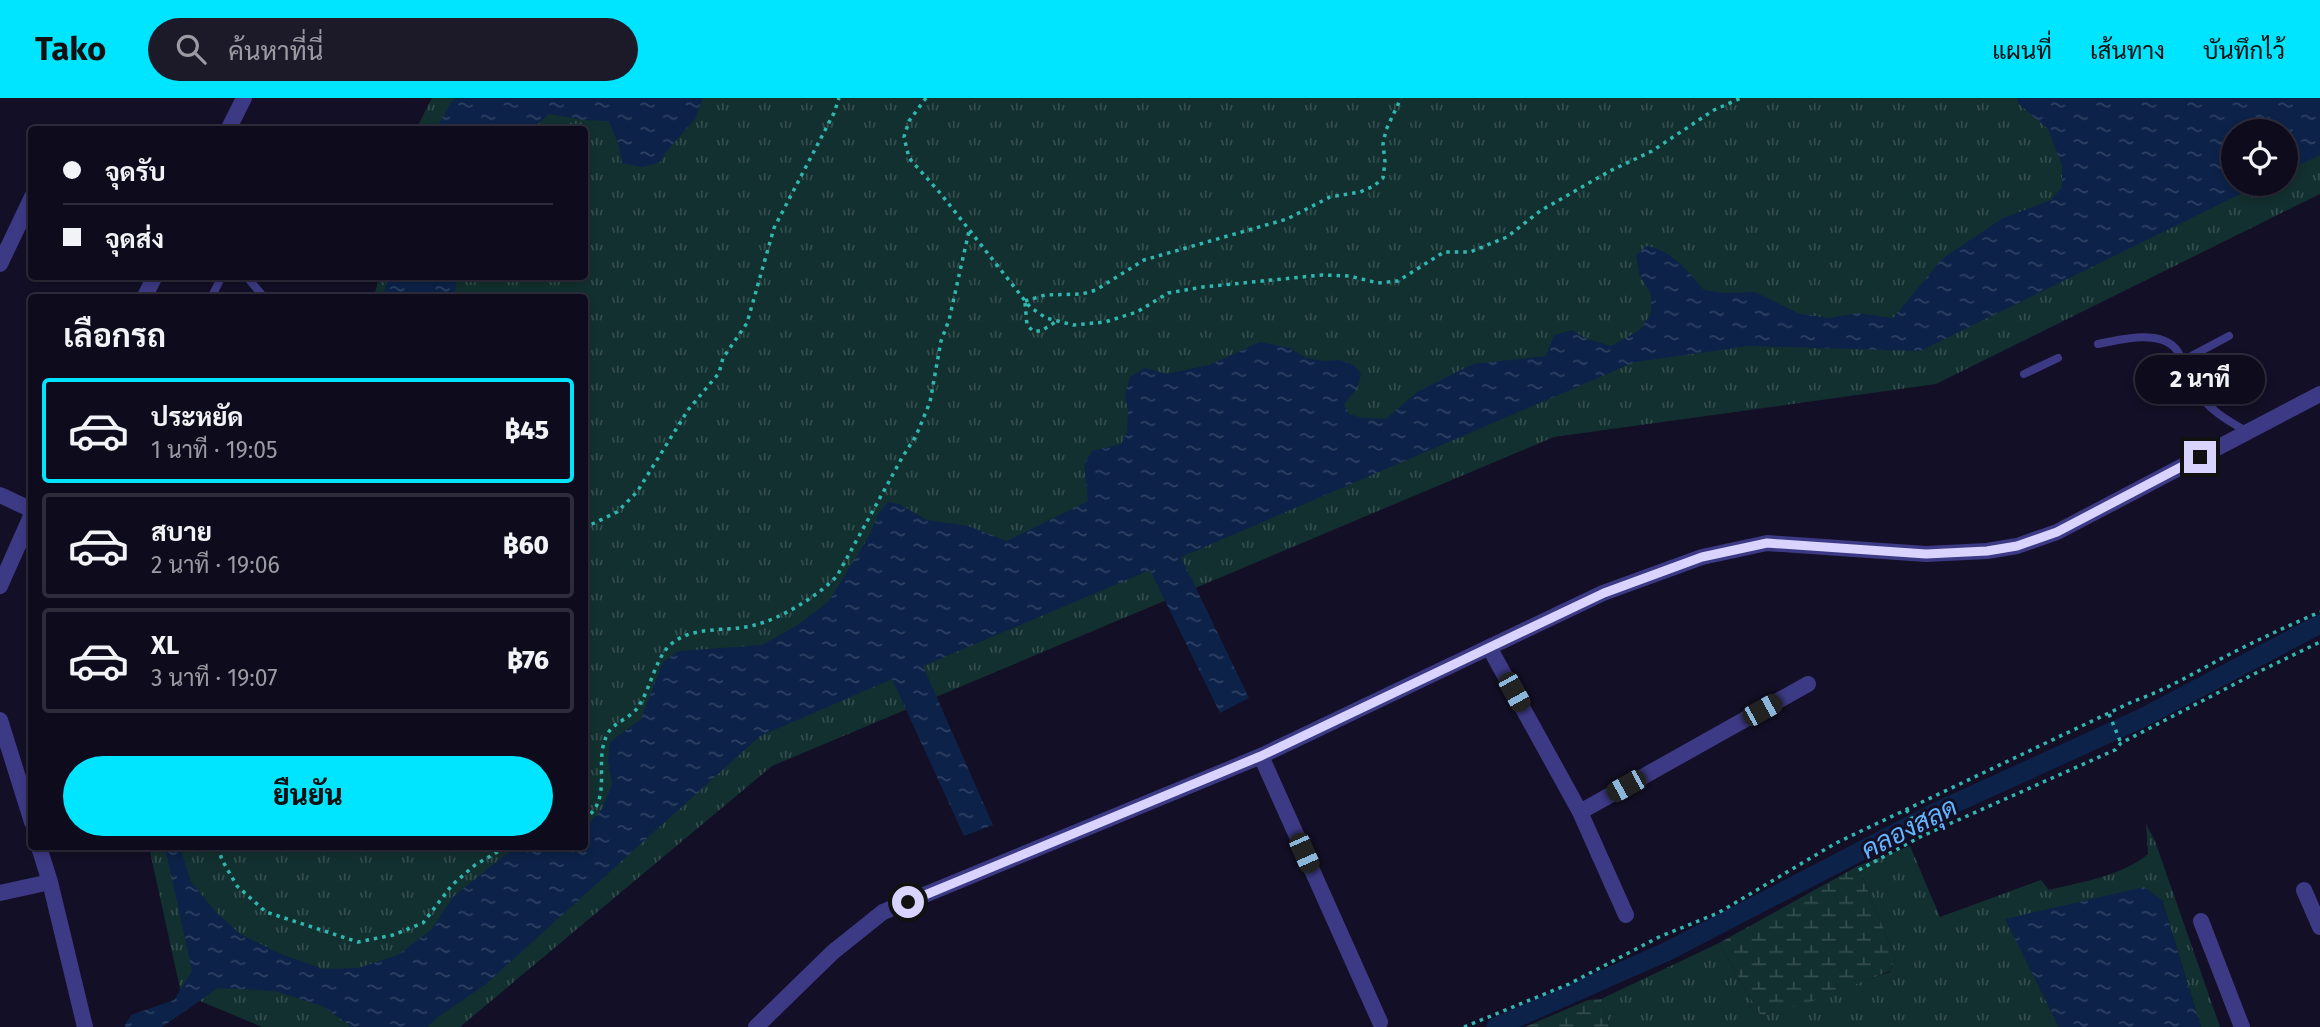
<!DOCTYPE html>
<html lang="th">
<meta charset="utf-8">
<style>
:root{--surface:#0e0b1c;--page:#1c1929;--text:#f1f3f6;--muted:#9b9ba3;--line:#2e2b3b;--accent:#00e5ff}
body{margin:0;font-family:"Fira Sans",Sarabun,sans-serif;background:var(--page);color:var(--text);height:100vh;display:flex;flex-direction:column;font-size:26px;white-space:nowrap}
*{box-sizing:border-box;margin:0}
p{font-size:23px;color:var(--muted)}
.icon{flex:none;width:38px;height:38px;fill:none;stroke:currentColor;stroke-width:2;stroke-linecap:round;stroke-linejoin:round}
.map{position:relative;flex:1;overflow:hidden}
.side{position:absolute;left:28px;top:196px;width:560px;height:556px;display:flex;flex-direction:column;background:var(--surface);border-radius:7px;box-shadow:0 4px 10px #0003,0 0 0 2px var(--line)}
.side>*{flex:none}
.hud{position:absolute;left:28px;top:28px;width:560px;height:154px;border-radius:7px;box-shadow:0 4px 10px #0003,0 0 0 2px var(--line);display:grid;align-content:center;height:154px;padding:0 35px;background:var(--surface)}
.buttons{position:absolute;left:2221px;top:21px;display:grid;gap:14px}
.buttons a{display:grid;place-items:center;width:77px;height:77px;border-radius:50%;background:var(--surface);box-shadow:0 4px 10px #0003,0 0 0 2px var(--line);font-size:35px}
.end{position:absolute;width:32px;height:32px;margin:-16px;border:9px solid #d9d4ff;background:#111;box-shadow:0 0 0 4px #111}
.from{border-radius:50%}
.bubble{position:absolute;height:49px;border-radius:24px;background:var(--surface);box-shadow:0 4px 10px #0003,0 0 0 2px var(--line);font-size:23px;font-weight:800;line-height:49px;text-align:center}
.car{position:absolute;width:21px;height:42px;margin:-21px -10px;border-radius:9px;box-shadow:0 0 5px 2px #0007;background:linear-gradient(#222 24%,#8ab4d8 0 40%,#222 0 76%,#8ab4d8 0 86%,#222 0)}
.hud b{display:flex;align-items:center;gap:24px;height:66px;font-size:26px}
.hud b+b{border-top:2px solid var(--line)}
.hud i{width:18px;height:18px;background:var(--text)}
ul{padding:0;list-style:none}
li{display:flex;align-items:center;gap:21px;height:105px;margin:0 14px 10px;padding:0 21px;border:4px solid var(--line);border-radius:7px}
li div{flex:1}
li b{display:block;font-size:26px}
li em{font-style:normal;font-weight:800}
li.selected{border-color:var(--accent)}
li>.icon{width:63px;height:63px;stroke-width:1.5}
h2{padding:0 35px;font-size:32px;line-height:84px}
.cta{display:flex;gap:14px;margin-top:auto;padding:14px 35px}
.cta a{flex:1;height:80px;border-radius:42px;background:var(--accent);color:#111;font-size:28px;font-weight:800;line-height:80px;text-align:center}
header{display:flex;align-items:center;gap:42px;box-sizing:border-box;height:98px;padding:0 35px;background:var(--accent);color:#111}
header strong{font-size:33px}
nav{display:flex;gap:38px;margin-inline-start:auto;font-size:24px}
.search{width:490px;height:63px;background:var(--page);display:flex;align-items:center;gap:18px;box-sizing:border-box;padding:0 24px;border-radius:38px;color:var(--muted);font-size:26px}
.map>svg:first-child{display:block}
.grass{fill:url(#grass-tufts);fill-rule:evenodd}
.wetland{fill:url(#wetland-marsh)}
.water{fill:url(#water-ripples)}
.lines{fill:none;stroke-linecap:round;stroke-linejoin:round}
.canal{stroke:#0c2248;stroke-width:19}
.path{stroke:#2fb8b0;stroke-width:3.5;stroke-dasharray:3.5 5;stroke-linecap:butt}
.lane{stroke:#3d3a85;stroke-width:8}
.street{stroke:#3d3a85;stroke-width:16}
.route{stroke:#d9d4ff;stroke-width:9}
.labels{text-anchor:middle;stroke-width:6;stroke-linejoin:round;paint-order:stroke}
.water-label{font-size:26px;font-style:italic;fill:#62b6ff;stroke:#130f26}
</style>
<header>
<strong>Tako</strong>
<div class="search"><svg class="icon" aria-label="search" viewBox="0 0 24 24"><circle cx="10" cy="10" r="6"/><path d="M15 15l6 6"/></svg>ค้นหาที่นี่</div>
<nav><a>แผนที่</a><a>เส้นทาง</a><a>บันทึกไว้</a></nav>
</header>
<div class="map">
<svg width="2320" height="929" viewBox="0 0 2320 929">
<defs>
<pattern id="grass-tufts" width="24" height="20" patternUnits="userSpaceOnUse" patternTransform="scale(1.75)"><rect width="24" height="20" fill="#12302f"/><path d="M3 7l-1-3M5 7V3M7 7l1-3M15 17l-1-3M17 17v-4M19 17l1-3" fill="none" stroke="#344d4e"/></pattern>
<pattern id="wetland-marsh" width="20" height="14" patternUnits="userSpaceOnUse" patternTransform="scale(1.75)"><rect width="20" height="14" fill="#12302f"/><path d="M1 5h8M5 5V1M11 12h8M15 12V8" fill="none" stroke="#344d4e"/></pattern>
<pattern id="water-ripples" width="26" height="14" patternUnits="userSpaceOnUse" patternTransform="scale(1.75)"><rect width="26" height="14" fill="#0c2248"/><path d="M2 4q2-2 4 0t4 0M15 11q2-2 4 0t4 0" fill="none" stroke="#2f4163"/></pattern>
</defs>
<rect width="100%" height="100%" fill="#130f26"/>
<!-- grass -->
<path class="grass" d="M432,0H2320V96L1936,286L1554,339L772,668L460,929H262L181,895L149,749H584V200L374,199L379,179L584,178V32L416,31ZM2233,33H2286V86H2233Z
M2146,726L2155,743L2220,929H2201L2162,802L2006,821L2059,929H1610L1601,901L1719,845L1761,918L1890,874L1895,860L1858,768L1910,748L1940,819L2041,782L2049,792C2081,784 2122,778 2148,756Z"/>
<!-- wetland -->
<path class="wetland" d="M1858,768L1895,860L1890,873L1816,902L1761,918L1719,845Z
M1601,901L1610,929H1525L1588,902Z"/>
<!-- water -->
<path class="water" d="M454,0H703L695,21L665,55L660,64L643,69L622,65L619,48L609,23L583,22L549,16L532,31H436Z
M2017,0H2320V57L2286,74V33H2233V86H2261L1920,253L1749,248L1635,264L1181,459L1249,600L1220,615L1150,472L923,568L993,727L964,738L892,581L760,638L486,886L438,919L427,929H352L322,908L275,893L218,890L162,929H124L131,917L174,902L192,873L165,749H180L191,784L216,814L240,836L281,856L323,871L358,870L398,857L431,832L453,799L506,756L522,749H584L585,730L602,711L612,686L608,663L610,644L641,621L663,564L679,553L762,547L796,528L828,504L868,440L879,415L888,404L899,406L927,422L968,428L1007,443L1088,403L1084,367L1092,353L1121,346L1127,334L1128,313L1125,297L1130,279L1145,270L1166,276L1209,267L1260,244L1290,250L1306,260L1323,263L1340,262L1354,267L1361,276L1358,289L1344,306L1349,316L1363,320L1386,321L1417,294L1473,266L1546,258L1554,237L1572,232L1587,241L1611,248L1640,232L1651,215V196L1639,176L1636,157L1647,148C1671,152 1689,174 1704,192L1724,195L1755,194L1800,216L1830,220L1857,215L1893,220L1942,161L2003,120L2051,102L2062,89V67L2048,31L2019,6Z
M388,179V178L457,179L454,199H383Z
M2144,789L2162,802L2201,929H2059L2005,821Z"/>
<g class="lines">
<!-- canal -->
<path class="canal" d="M1496,929L1668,853L1936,714L2142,620L2320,526"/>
<!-- path -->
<path class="path" d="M926,0L909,23L904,39L909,60L941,96L1030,209L1046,220L1073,227L1105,224L1137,214L1168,195L1203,189L1322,177L1349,178L1378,185L1398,183L1444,154H1470L1507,139L1540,113L1610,73L1652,53L1714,12L1741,0
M1025,203L1045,197L1082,196L1096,192L1144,162L1287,121L1330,99L1360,94L1374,88L1383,80L1385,64L1383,46L1386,32L1401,0
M1025,205L1027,227L1033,233H1041L1057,223
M584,430L617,414L637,394L688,312L719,275L723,260L747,225L774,130L834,15L839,0
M2109,616L2121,645
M1906,712L1910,716L1920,739
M584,721C614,702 593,664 607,637C613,624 630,621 638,609C650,592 655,562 669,548C692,526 727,535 755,527C782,520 818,498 837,478L903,358L916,338L930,304L941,243L949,222L969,133
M218,749L222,762L237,788L266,814L358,844L393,837L423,825L452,787L475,767L506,749
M1859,772L1920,739L2115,652L2121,645L2254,576L2320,544
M1464,929L1569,886L1659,839L1718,815L1836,745L2134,603C2171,590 2202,570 2236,553C2264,539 2292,526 2320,514"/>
<!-- lane -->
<path class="lane" d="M246,178L263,198
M211,200L222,178
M2098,246C2120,242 2158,231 2176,251C2185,262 2186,279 2194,290C2208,311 2226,322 2248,334
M2182,263L2229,238
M2024,276L2058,260"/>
<!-- street -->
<path class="street" d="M228,32L244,0
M0,166L32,99
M144,200L155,178
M0,397L32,412
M0,488L32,416
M1489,549L1580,714L1808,586
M0,622L32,724
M1261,658L1380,924
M1580,714L1626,817
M39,749L50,784L85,929
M2304,792L2320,829
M0,795L50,784
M2201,823L2242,929
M756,929L833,854L883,814L1261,658L1603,495L1702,459L1767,445L1926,456L1987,453L2017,448L2057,434L2320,296"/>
</g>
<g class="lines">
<!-- route -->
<path class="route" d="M908,804L1261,658L1604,495L1702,459L1767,445L1926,456L1987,453L2017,448L2057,434L2200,359"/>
</g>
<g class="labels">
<!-- water labels -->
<g class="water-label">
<text transform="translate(1909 730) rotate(-27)" y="9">คลองสลุด</text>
</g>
</g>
</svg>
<div class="buttons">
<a><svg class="icon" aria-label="locate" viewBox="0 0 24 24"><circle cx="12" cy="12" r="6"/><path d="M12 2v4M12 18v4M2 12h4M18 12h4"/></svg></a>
</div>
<i class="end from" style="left:908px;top:804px"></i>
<i class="end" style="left:2200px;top:359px"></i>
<div class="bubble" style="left:2135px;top:257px;width:130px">2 นาที</div>
<i class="car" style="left:1514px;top:594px;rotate:151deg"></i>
<i class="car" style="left:1762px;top:612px;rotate:61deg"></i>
<i class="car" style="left:1626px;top:688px;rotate:241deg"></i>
<i class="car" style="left:1304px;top:755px;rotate:156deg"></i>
<div class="hud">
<b><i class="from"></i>จุดรับ</b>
<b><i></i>จุดส่ง</b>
</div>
<section class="side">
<h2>เลือกรถ</h2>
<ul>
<li class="selected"><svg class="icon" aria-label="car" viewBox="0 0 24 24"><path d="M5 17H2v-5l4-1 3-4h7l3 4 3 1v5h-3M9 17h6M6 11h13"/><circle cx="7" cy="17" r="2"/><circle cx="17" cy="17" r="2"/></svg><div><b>ประหยัด</b><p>1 นาที · 19:05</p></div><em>฿45</em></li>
<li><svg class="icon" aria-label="car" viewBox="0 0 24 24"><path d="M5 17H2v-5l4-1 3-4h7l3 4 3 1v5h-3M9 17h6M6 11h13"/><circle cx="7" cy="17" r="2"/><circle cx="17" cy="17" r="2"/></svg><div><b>สบาย</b><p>2 นาที · 19:06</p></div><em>฿60</em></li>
<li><svg class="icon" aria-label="car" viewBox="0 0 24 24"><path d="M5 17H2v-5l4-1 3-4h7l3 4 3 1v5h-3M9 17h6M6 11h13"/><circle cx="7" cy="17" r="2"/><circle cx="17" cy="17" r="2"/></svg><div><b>XL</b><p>3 นาที · 19:07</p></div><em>฿76</em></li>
</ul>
<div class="cta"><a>ยืนยัน</a></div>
</section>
</div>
